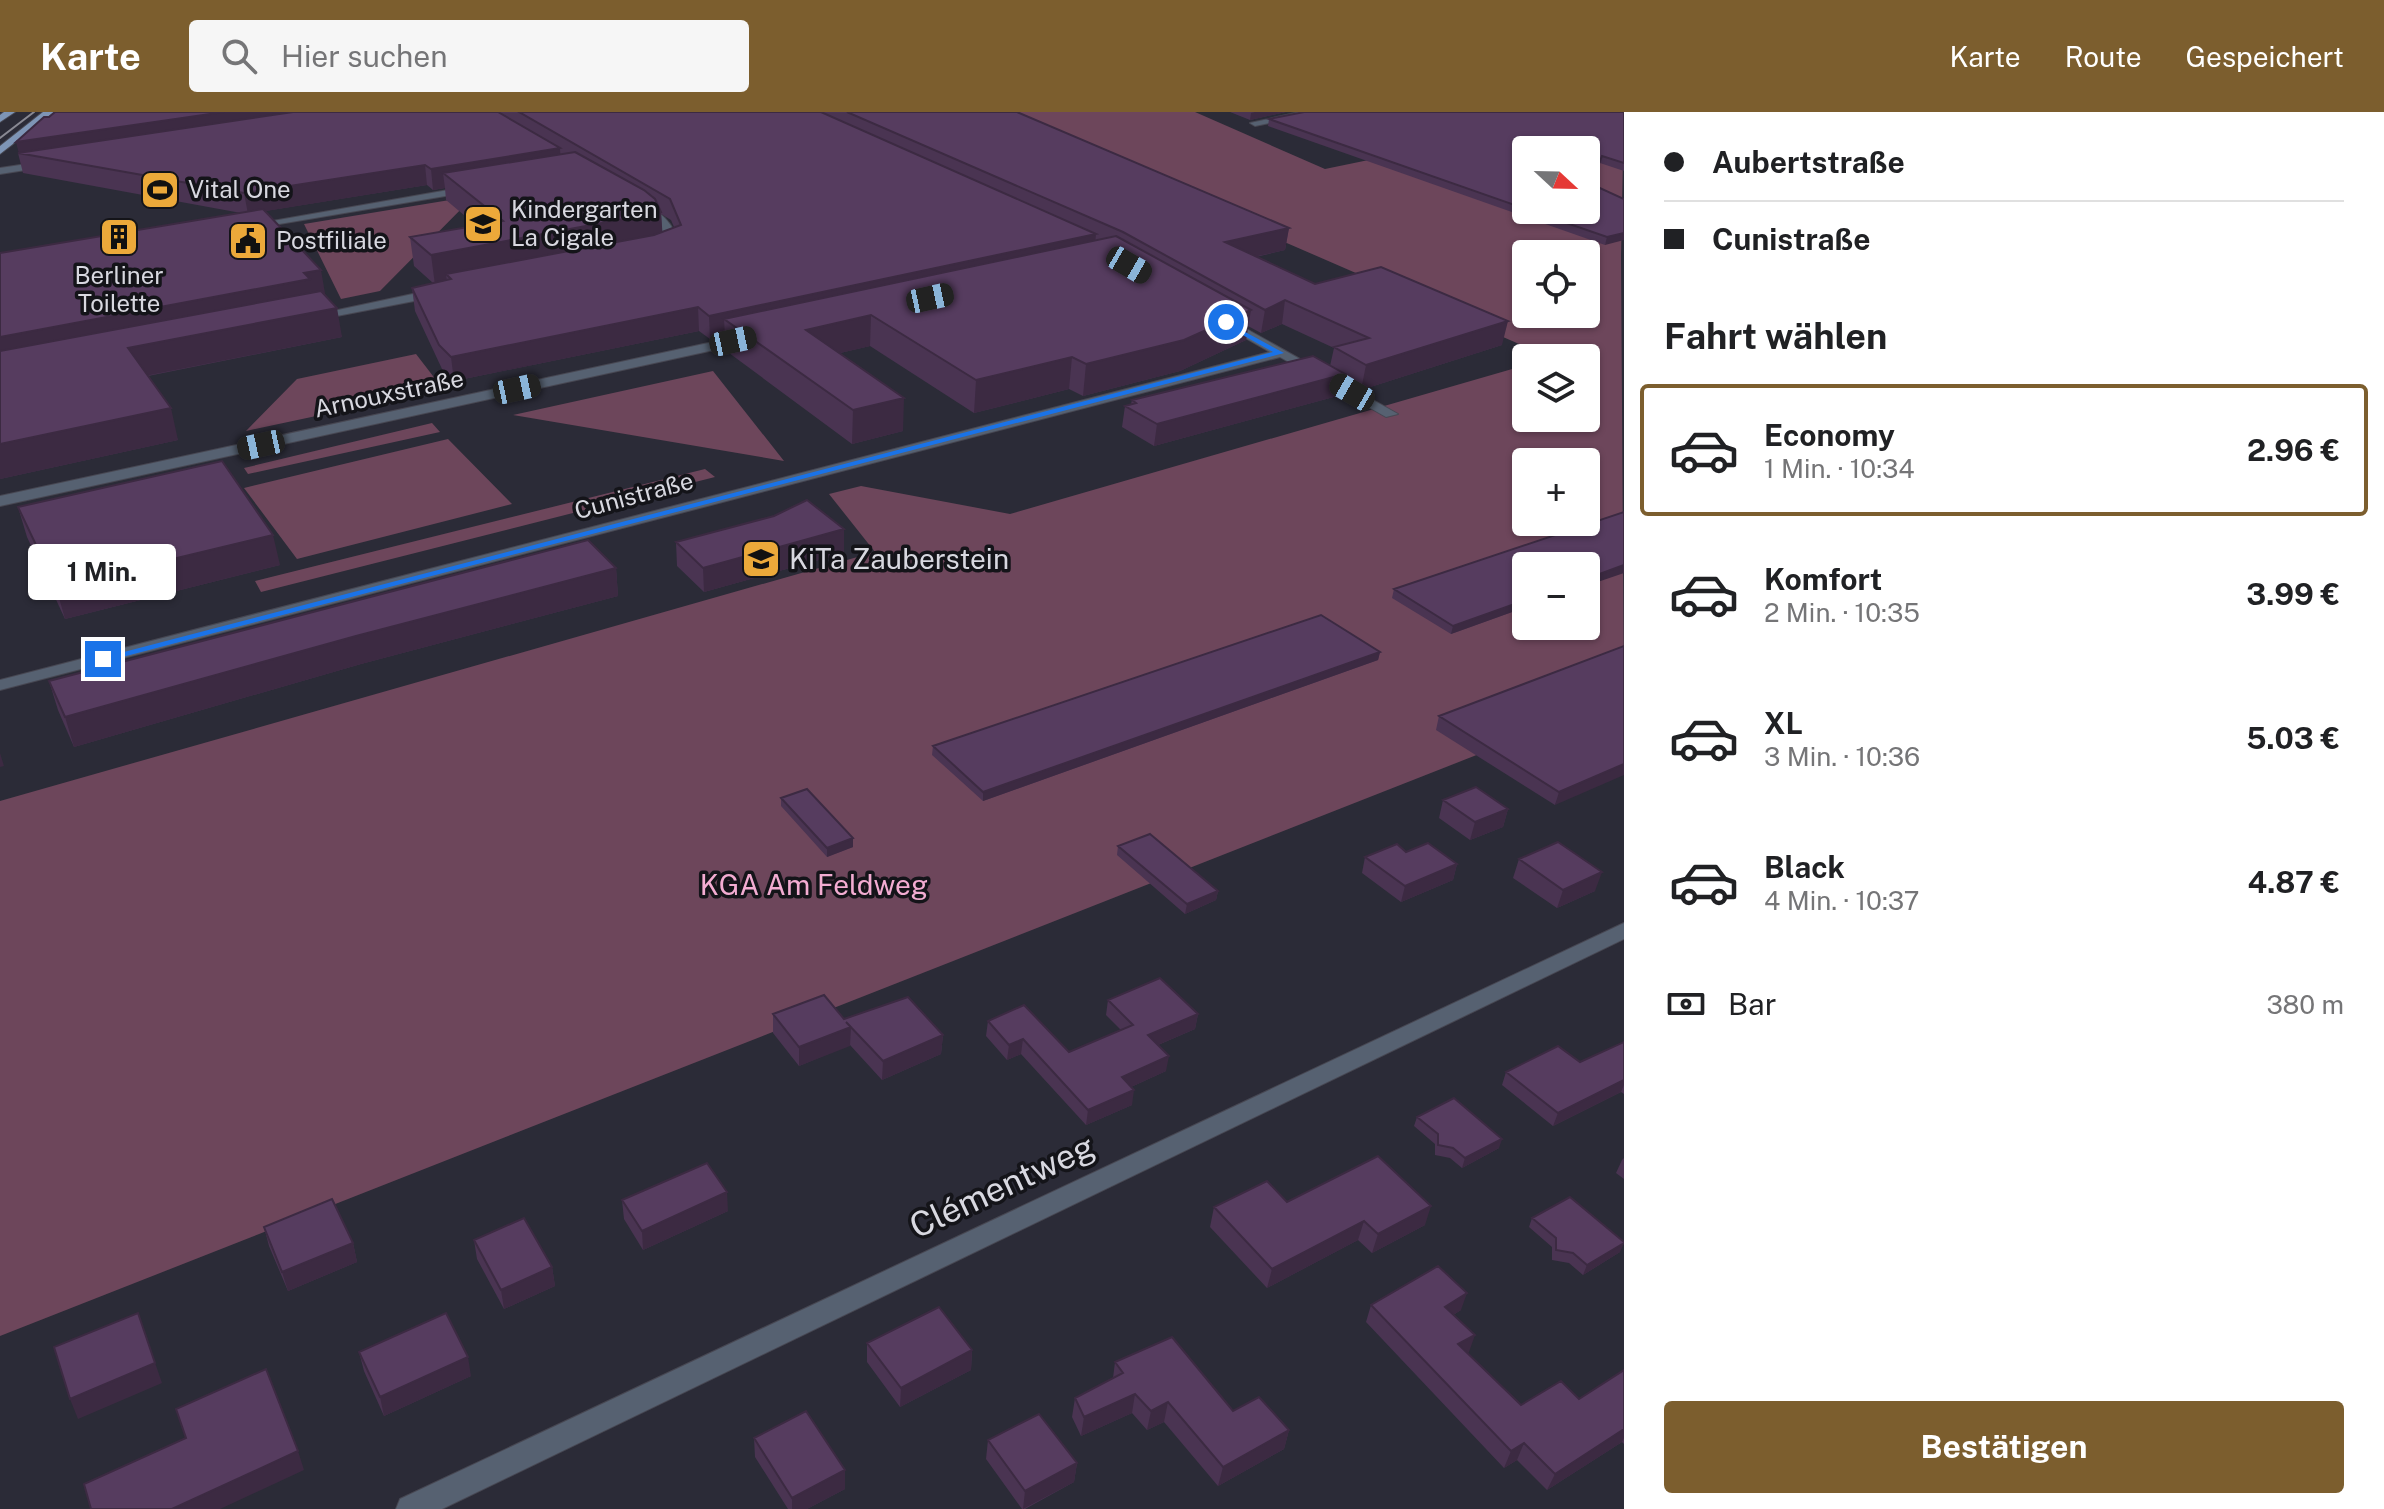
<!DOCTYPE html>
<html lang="de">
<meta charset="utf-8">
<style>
:root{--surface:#fff;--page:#f6f6f6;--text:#202124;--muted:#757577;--line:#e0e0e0;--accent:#7c5e2e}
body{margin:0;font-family:"Public Sans",sans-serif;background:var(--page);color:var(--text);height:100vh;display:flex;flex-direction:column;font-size:30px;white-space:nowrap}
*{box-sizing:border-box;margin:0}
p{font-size:26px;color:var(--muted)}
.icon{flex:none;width:44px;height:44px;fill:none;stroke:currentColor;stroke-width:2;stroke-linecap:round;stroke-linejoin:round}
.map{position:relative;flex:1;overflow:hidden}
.details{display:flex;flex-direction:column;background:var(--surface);width:760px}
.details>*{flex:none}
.hud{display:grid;align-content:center;height:176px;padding:0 40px;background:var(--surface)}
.needle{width:52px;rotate:112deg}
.controls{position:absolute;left:1512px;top:24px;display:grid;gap:16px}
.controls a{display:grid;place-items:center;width:88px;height:88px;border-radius:8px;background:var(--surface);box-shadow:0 2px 6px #0004;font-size:40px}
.end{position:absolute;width:36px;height:36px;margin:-18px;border:10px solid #1a73e8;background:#fff;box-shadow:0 0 0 4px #fff}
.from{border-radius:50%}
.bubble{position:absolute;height:56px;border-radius:8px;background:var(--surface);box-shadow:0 2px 6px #0004;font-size:26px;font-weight:700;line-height:56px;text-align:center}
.car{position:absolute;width:24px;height:48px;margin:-24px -12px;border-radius:10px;box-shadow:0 0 6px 2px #0007;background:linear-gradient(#222 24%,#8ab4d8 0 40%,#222 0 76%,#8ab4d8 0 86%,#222 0)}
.hud b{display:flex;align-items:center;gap:28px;height:76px;font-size:30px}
.hud b+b{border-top:2px solid var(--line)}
.hud i{width:20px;height:20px;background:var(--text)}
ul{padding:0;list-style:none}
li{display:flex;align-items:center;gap:24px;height:132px;margin:0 16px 12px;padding:0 24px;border:4px solid transparent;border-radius:8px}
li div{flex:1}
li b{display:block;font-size:30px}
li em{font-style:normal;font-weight:700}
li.selected{border-color:var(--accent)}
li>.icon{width:72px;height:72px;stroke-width:1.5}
h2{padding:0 40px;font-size:36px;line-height:96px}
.pay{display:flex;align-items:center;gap:20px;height:88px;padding:0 40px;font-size:30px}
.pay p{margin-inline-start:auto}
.cta{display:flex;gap:16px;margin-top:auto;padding:16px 40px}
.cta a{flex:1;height:92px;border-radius:8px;background:var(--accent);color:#fff;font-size:32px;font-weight:700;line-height:92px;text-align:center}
header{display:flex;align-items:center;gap:48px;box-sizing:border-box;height:112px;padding:0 40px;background:var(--accent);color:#fff}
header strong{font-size:38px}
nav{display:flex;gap:44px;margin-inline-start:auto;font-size:28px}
.search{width:560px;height:72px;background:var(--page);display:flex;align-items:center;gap:20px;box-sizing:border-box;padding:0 28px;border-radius:8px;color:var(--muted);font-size:30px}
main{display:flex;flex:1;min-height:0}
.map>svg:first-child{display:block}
.green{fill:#6d465b;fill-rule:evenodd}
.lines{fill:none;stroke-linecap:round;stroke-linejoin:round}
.minor-casing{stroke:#474752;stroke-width:2}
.major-casing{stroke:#474752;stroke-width:2}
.minor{fill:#566171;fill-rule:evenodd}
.major{fill:#7e95b6;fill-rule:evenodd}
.tram{stroke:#898993;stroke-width:2}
.wall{fill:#4a3452;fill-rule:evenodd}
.shaded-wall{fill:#3c2a42}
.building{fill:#563c5f;stroke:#3c2a42;stroke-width:2}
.route{fill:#1a73e8}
.labels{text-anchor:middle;stroke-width:7;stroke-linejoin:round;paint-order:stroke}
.far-poi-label{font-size:24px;fill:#d8d8e0;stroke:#141419;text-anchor:start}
.far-street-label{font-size:24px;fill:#d8d8e0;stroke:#141419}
.poi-label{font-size:28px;fill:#d8d8e0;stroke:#141419;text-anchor:start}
.park-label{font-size:28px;fill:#f3acd2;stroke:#141419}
.near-street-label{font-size:34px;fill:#d8d8e0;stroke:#141419}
</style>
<header>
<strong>Karte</strong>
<div class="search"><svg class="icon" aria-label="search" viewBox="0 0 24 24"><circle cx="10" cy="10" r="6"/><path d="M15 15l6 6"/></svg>Hier suchen</div>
<nav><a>Karte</a><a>Route</a><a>Gespeichert</a></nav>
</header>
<main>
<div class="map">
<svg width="1624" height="1397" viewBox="0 0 1624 1397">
<rect width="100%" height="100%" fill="#2b2b37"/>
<!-- green -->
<path class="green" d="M986,0H1195L1325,57L1601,0H1624L1621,144L1624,585L0,1224V689L875,440L829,382L861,374L1010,402L1526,253V306H1586V246H1551ZM1526,38H1586V98H1526ZM1526,142H1586V202H1526ZM1526,350H1586V410H1526ZM1526,454H1586V514H1526Z
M474,84L380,179L341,187L304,112Z
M416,242L443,277L246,319L297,267Z
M713,259L784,349L513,303Z
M432,311L440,320L248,362L244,356Z
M448,327L512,392L297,447L244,376Z
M705,357L715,365L261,480L255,469Z"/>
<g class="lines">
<defs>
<path id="minor" d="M1300,0H1321L1255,14L1250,11Z
M47,49L51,54L0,62V56Z
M471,74L476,77L475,79L250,117L244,114Z
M635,92C655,91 680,116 677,135L660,139V135L667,131L658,112L635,96Z
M441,176L445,177V183L311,209L305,205Z
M1225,205L1398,302L1386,305L1280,245L0,578V568L1270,240L1221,212V206Z
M750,222L756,226L755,229L0,394V384Z
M1624,811V827L442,1397H396L400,1387Z"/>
<path id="major" d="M4,0H15L0,10V3Z
M43,0H54L0,42V34Z"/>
</defs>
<!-- minor casing -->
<use href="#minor" class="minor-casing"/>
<!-- major casing -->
<use href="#major" class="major-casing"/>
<!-- minor -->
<use href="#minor" class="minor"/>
<!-- major -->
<use href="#major" class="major"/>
<!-- tram -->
<path class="tram" d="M0,26L34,0"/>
</g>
<!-- wall -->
<path class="wall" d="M55,0H1017L1289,116L1285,138L1256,145L1315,172L1502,233L1361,278L1344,268L1341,283L1154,334L1122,315L1125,294L1131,292L1132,288L1330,254L1334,236L1282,212L1261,221L1248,214L1246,228L1180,259L1083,284L1069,277L974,301L870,234L840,241L903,319L852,332L725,238V224L710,227L699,219L454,269L442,257L415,199L412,176L433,171L414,154L410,125L477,114L446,88L445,76L433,78L427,73L265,99L326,184L342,225L148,264L178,328L0,367V141L241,101L23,61L18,41L49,5ZM661,102L671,108L674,115L662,120Z
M1230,0H1286L1250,8Z
M1624,0V59L1600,51L1591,73L1624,87L1605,133L1268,14L1269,7ZM1526,38L1586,98H1526Z
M18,395L280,453L65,507L27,425Z
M676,430L844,441L704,480L677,454Z
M1526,454V495L1451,522L1392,486L1394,477Z
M616,456L618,484L361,552L74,635L58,598L49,569Z
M1624,534L1555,693L1436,618L1439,604Z
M1380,540L1378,548L983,689L932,643L933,634Z
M781,686L853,726V735L827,745L781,694Z
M1443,688L1508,697L1503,715L1470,728L1439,706Z
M1118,734L1218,779L1216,788L1185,802L1117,743Z
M1406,740L1457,752L1453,768L1401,790L1362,761L1365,745Z
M1519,747L1595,779L1557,796L1513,766Z
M1108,888L1198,902L1195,917L1158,933L1166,959L1131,975L1132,993L1086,1013L1021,942L1007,948L986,924L988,909L1069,940L1121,918L1106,903Z
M773,902L844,907L943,923L941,942L882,968L850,933L799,954L773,921Z
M1624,930V982L1621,980L1553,1014L1502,973L1506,960L1580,950Z
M1417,1005L1499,1036L1462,1056L1450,1046L1435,1043V1032L1414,1014Z
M1624,1046V1067L1616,1061L1622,1048Z
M622,1088L728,1099L643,1138L624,1107Z
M1287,1090L1425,1113L1372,1141L1358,1128L1267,1176L1210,1115L1214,1095Z
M1532,1106L1620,1140L1583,1163L1569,1151L1552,1148V1135L1529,1115Z
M264,1115L353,1131L357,1150L288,1179L269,1134Z
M474,1128L552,1155L555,1174L504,1197L477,1147Z
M1371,1193L1461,1198L1453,1203L1469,1240L1467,1241L1521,1293L1579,1287L1624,1258V1332L1622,1330L1547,1378L1517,1348L1504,1356L1366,1210Z
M867,1231L972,1238L971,1258L900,1295L867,1250Z
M359,1240L471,1264L384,1304L364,1259Z
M1115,1250L1233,1299L1289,1318L1284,1337L1218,1374L1164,1310L1147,1318L1132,1301L1081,1324L1072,1305L1075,1286L1113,1266Z
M754,1326L845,1358V1377L807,1397H788L755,1345Z
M988,1328L1077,1351L1074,1370L1025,1397H1022L986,1347Z"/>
<!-- shaded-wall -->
<path class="shaded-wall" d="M224,0H356L19,42L16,30Z
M1255,0H1286L1250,8L1251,1Z
M560,36L561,56L443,61L445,76L433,78L431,57Z
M425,53L427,73L248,102L244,81Z
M661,100L663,129L451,167L446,162L447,170L435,173L431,143Z
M1289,116L1285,138L1222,152L1225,130Z
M1624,121V128L1605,133L1607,125Z
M1096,122L1094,144L724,207L725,224L710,227L709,204Z
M321,158L326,187L0,257V225Z
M1285,188L1282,212L1261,221L1265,198Z
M698,195L699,219L454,269L451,245Z
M337,196L342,225L135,266L128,236Z
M1251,198L1246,228L1180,259L1083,284L1086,252Z
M871,203L870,234L806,249V218Z
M1508,209L1502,233L1361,278L1366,253Z
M1072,245L1069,277L974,301L976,268Z
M1345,262L1341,283L1154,334L1157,312Z
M904,286L903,319L852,332L853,298Z
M171,296L178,328L0,367V332Z
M844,417V441L704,480L703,456Z
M273,423L280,453L65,507L56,475Z
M1624,453V461L1586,474V467Z
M616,456L618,484L361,552L74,635L65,605L356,524Z
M1526,488V495L1451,522L1453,514Z
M1380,540L1378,548L983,689V680Z
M0,641L4,654L0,655Z
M1624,652V663L1555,693L1559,680Z
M1508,697L1503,715L1470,728L1475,710Z
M853,726V735L827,745V736Z
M1457,752L1453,768L1401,790L1405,774Z
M1602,760L1595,779L1557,796L1563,778Z
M1218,779L1216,788L1185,802L1187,792Z
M1198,902L1195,917L1146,938L1148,923Z
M851,915L850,934L799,954V935Z
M943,923L941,942L882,968L883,949Z
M1023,927L1021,942L1007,948L1009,933Z
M1169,944L1166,959L1120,980L1122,965Z
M1624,968V973L1621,980L1553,1014L1558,1001Z
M1134,978L1132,993L1086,1013L1088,998Z
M1502,1027L1499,1036L1462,1056L1465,1046Z
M727,1080L728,1099L643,1138L642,1119Z
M1431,1094L1425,1113L1372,1141L1378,1122Z
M1364,1109L1358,1128L1267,1176L1272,1157Z
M353,1131L357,1150L288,1179L282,1160Z
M1624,1131L1620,1140L1583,1163L1587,1153Z
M552,1155L555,1174L504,1197L501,1178Z
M1467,1181L1461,1198L1439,1212L1445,1195Z
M138,1201L162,1271L78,1307L70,1287Z
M1475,1223L1469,1240L1452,1249L1458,1232Z
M972,1238L971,1258L900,1295L901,1276Z
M468,1245L471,1264L384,1304L380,1285Z
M1135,1282L1132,1301L1081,1324L1084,1305Z
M1168,1290L1164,1310L1147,1318L1151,1299Z
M1624,1317V1326L1622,1330L1547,1378L1555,1362Z
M1289,1318L1284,1337L1218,1374L1223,1355Z
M1524,1331L1517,1348L1504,1356L1511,1339Z
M298,1339L304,1358L220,1397H172Z
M1077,1351L1074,1370L1023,1397L1025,1379Z
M845,1358V1377L807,1397H792V1386Z"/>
<!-- building -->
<path class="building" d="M55,0H224L16,30L44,5H49Z
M293,0H498L560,36L431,57L425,53L244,81L18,41Z
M519,0H821L1096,122L709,204L698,195L451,245L439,233L412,176L451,167L446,162L654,123L681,113L670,87Z
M847,0H1017L1289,116L1225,130L1315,172L1381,155L1508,209L1366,253L1334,235L1369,226L1285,188L1265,198L1123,120Z
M1304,0H1624V51L1602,44L1591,72L1624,87V121L1607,125L1529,98H1586V38H1526V97L1269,7Z
M575,40L644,78L655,87L661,100L431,143L410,125L503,109L443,61Z
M263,97L321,158L304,161L310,167L0,225V141Z
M1116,124L1251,198L1184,228L1086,252L1072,245L976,268L871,203L806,218L904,286L853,298L724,207Z
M321,179L337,196L128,236L171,296L0,332V239Z
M1313,244L1345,262L1157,312L1125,294L1136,291L1132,288Z
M222,349L273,423L56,475L18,395Z
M807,388L844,417L703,456L676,430L774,404Z
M1624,400V453L1586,467V454H1526V488L1453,514L1394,477Z
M588,428L616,456L356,524L65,605L49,569Z
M1321,503L1380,540L983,680L933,634Z
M1624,534V652L1559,680L1439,604Z
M1476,675L1508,697L1475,710L1443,688Z
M807,677L853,726L827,736L781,686Z
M1150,722L1218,779L1187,792L1118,734Z
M1558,730L1602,760L1563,778L1519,747Z
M1428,731L1457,752L1405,774L1365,745L1397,732L1406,740Z
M1160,866L1198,902L1148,923L1169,944L1122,965L1134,978L1088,998L1023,927L1009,933L988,909L1024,893L1069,940L1133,913L1108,888Z
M824,883L844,907L908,885L943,923L883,949L846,910L851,915L799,935L773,902Z
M1624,930V968L1558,1001L1506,960L1558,934L1580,950Z
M1454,986L1502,1027L1465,1046L1453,1036L1438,1033V1022L1417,1005Z
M1378,1044L1431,1094L1378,1122L1364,1109L1272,1157L1214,1095L1267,1069L1287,1090Z
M707,1051L727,1080L642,1119L622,1088Z
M1570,1085L1624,1130V1131L1587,1153L1573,1141L1556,1138V1126L1532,1106Z
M332,1087L353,1131L282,1160L264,1115Z
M524,1106L552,1155L501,1178L474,1128Z
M1438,1154L1467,1181L1445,1195L1475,1223L1458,1232L1521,1293L1561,1269L1579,1287L1624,1258V1317L1555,1362L1524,1331L1511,1339L1371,1193Z
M939,1195L972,1238L901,1276L867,1231Z
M138,1201L155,1251L70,1287L54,1235Z
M446,1201L468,1245L380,1285L359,1240Z
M1172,1225L1233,1299L1259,1285L1289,1318L1223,1355L1168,1290L1151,1299L1135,1282L1084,1305L1075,1286L1123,1261L1115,1250Z
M266,1257L298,1339L172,1397H91L84,1372L186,1326L176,1297Z
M806,1299L845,1358L792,1386L754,1326Z
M1039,1302L1077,1351L1025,1379L988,1328Z"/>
<!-- route -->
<path class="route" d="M1223,208L1284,241L107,549L97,547L1273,240L1223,212Z"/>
<!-- icons -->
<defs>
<symbol id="stadium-square" viewBox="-11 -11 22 22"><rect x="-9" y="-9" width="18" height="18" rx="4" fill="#eca93a" stroke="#141419"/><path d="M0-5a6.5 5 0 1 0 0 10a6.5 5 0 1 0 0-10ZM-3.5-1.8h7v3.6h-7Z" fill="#111"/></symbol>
<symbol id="school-square" viewBox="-11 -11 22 22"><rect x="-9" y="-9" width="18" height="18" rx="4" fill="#eca93a" stroke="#141419"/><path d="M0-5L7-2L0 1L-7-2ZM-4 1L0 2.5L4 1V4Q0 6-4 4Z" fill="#111"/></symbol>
<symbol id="building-square" viewBox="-11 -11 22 22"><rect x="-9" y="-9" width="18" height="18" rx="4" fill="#eca93a" stroke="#141419"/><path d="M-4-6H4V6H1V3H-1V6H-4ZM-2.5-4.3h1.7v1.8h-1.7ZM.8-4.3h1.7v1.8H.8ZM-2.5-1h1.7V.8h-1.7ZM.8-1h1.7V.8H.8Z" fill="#111"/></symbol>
<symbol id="civic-square" viewBox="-11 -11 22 22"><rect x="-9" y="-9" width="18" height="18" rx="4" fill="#eca93a" stroke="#141419"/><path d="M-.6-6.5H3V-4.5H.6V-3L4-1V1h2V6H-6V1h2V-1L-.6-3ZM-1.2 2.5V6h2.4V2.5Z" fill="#111"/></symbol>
</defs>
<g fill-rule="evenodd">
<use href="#stadium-square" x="138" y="56" width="44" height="44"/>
<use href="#school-square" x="461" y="90" width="44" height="44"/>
<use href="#building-square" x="97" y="103" width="44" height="44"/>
<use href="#civic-square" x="226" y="107" width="44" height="44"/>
<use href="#school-square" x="739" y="425" width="44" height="44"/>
</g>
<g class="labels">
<!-- far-poi labels -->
<g class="far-poi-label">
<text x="188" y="86">Vital One</text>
<text x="511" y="106">Kindergarten<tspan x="511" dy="28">La Cigale</tspan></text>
<text x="276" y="137">Postfiliale</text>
<text x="119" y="172" text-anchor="middle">Berliner<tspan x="119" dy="28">Toilette</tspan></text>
</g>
<!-- far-street labels -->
<g class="far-street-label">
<text transform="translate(389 282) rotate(-12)" y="8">Arnouxstraße</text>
<text transform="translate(634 384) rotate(-15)" y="8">Cunistraße</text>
</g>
<!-- poi labels -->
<g class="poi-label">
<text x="789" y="457">KiTa Zauberstein</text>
</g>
<!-- park labels -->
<g class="park-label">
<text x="814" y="783">KGA Am Feldweg</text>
</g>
<!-- near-street labels -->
<g class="near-street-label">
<text transform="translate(1002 1074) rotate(-25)" y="12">Clémentweg</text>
</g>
</g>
</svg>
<div class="controls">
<a><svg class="needle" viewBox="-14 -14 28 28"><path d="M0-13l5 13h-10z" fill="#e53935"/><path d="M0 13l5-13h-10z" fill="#757577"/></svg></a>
<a><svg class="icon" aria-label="locate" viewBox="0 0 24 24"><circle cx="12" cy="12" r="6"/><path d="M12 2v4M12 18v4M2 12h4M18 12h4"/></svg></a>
<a><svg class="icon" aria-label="layers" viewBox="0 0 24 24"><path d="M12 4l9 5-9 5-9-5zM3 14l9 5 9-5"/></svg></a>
<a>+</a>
<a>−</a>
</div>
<i class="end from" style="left:1226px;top:210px"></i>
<i class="end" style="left:103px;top:547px"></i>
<div class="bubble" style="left:28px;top:432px;width:148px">1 Min.</div>
<i class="car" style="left:1129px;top:153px;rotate:120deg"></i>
<i class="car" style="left:930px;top:186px;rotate:78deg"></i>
<i class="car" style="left:733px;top:229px;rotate:78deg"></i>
<i class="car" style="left:517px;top:277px;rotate:78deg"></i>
<i class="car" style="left:1352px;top:280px;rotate:300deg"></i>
<i class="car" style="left:261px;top:333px;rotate:258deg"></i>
</div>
<section class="details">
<div class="hud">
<b><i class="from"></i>Aubertstraße</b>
<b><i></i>Cunistraße</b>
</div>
<h2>Fahrt wählen</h2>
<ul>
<li class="selected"><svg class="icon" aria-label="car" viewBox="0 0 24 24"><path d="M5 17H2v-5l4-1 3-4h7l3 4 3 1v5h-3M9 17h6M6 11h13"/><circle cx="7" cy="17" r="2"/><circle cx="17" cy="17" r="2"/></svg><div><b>Economy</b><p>1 Min. · 10:34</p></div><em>2.96 €</em></li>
<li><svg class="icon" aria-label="car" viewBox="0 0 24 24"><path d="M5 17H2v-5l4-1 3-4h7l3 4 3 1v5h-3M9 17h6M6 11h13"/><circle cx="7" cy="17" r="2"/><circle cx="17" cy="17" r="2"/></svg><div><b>Komfort</b><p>2 Min. · 10:35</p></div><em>3.99 €</em></li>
<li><svg class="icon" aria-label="car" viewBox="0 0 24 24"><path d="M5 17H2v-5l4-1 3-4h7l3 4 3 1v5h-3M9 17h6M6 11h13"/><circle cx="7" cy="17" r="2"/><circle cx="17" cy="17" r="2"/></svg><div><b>XL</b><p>3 Min. · 10:36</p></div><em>5.03 €</em></li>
<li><svg class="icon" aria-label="car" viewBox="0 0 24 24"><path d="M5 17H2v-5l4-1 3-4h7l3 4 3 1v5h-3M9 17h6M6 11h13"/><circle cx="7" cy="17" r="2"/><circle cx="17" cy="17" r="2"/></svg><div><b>Black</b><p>4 Min. · 10:37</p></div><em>4.87 €</em></li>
</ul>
<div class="pay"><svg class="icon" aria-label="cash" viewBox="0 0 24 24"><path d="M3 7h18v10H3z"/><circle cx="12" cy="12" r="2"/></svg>Bar<p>380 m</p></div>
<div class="cta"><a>Bestätigen</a></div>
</section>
</main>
